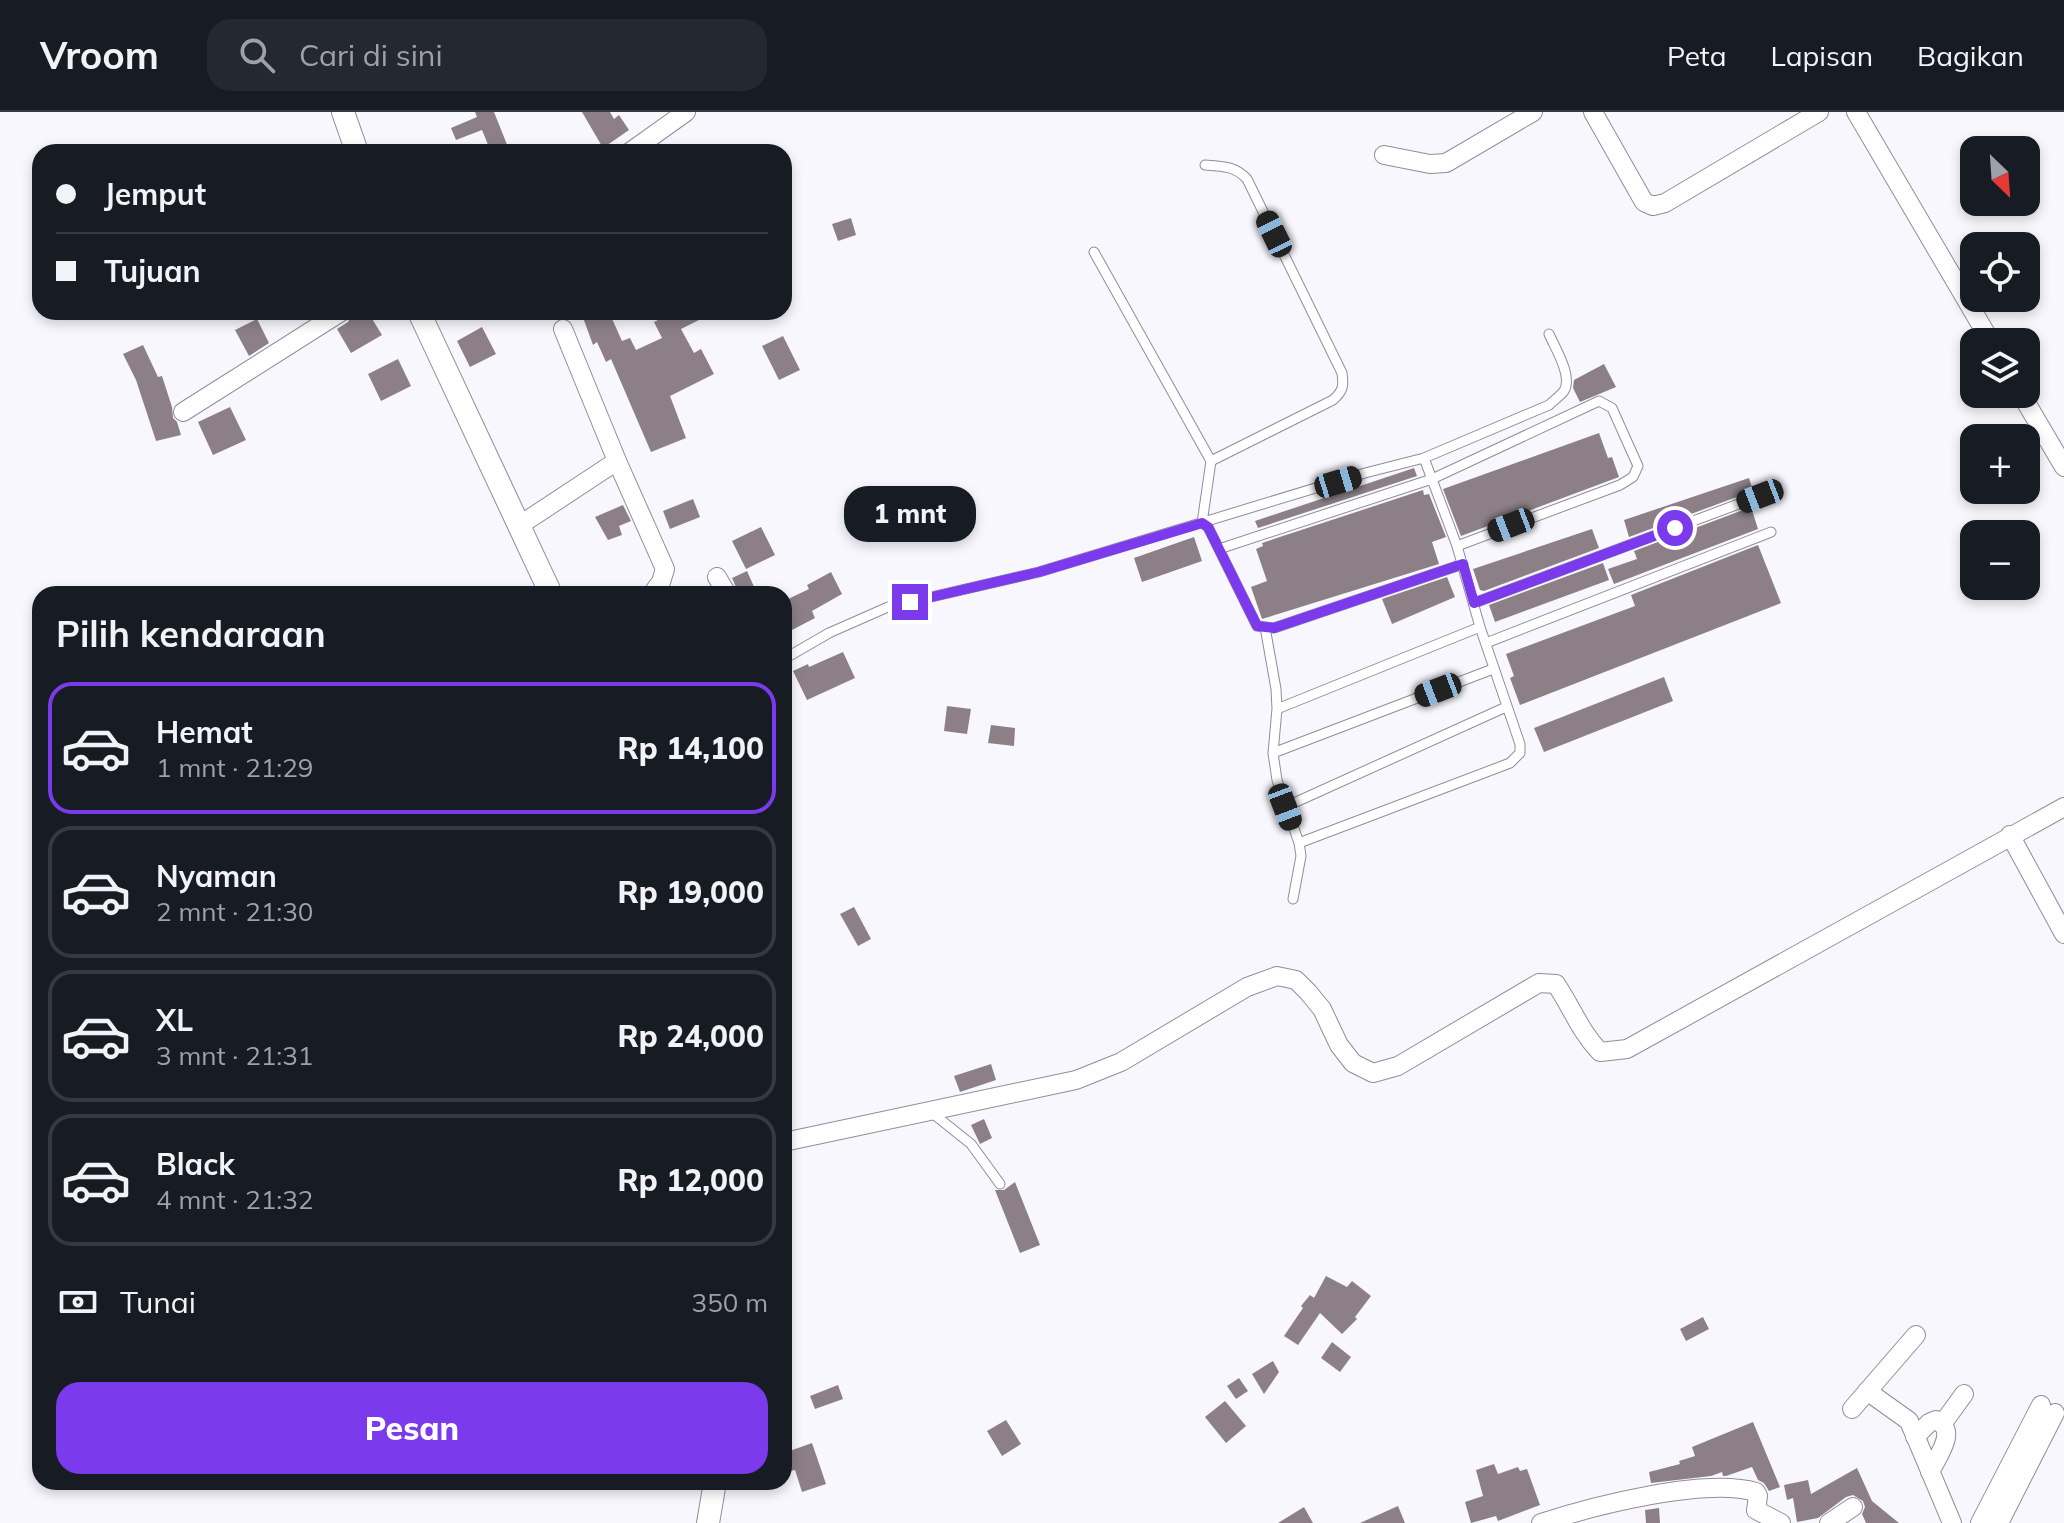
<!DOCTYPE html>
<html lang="id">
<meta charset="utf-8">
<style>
:root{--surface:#171b24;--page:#242831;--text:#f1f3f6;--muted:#9ea1a6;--line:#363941;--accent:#7c3aed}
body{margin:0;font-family:Mulish,sans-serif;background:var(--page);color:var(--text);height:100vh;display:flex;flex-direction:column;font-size:30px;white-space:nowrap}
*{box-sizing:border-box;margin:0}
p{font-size:26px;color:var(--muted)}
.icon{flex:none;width:44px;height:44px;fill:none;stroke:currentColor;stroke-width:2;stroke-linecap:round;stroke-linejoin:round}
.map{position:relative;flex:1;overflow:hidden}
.drawer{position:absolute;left:32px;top:474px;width:760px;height:904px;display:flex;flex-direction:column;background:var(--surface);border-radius:24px;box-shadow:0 4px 12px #0003}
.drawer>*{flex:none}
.hud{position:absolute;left:32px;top:32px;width:760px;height:176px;border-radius:24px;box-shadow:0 4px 12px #0003;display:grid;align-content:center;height:176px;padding:0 24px;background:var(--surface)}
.needle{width:52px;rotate:155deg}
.buttons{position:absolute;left:1960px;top:24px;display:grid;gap:16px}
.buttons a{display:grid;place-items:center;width:80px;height:80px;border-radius:16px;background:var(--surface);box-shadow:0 4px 12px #0003;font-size:40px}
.end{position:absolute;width:36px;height:36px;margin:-18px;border:10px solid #7c3aed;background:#fff;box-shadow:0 0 0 4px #fff}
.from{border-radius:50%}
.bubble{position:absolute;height:56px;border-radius:24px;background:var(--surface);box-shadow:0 4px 12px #0003;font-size:26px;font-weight:800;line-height:56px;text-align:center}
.car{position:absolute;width:24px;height:48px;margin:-24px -12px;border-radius:10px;box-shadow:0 0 6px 2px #0007;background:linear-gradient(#222 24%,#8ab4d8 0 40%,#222 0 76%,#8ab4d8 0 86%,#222 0)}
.hud b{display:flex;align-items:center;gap:28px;height:76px;font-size:30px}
.hud b+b{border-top:2px solid var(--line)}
.hud i{width:20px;height:20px;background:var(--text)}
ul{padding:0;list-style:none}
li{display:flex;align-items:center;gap:24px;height:132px;margin:0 16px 12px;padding:0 8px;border:4px solid var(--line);border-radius:24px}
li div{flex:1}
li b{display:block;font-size:30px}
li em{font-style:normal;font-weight:800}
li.selected{border-color:var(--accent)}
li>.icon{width:72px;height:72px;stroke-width:1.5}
h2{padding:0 24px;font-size:36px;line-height:96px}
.pay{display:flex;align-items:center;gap:20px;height:88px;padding:0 24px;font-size:30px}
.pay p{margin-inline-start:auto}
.primary-button{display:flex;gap:16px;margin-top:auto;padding:16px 24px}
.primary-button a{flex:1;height:92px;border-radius:24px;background:var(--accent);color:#fff;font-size:32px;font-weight:800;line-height:92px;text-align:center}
header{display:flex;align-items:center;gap:48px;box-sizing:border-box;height:112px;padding:0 40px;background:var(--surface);border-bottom:2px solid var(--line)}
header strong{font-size:38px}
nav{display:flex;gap:44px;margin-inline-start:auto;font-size:28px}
.search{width:560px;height:72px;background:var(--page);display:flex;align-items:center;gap:20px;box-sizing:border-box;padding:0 28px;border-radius:24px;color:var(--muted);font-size:30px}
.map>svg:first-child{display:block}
.building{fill:#8c8086}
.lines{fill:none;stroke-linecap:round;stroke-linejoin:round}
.service-casing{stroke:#908d99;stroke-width:11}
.minor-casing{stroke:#908d99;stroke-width:20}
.tertiary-casing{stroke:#908d99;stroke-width:24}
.service{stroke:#fff;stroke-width:9}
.minor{stroke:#fff;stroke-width:18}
.tertiary{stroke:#fff;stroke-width:22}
.route{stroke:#7c3aed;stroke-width:10}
</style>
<header>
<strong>Vroom</strong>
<div class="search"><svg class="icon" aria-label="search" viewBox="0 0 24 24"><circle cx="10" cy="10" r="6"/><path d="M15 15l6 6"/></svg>Cari di sini</div>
<nav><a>Peta</a><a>Lapisan</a><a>Bagikan</a></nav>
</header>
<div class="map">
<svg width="2064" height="1411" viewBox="0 0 2064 1411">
<rect width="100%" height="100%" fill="#f8f7fe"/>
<!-- building -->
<path class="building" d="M475,0H494L510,40H491L482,18L456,28L451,16L477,5Z
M582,0H610L614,7L619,3L629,18L603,36Z
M851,106L856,123L838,129L832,112Z
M353,200H368L382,223L351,241L337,217L348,210Z
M581,200H609L622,229L630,226L636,238L662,226L654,210L674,200H715L681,217L694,241L701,237L714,262L670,284L686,326L651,340L611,247L606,250L597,230L593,233Z
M257,207L269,231L249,244L235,218Z
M482,215L496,242L470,255L457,229Z
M783,224L800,258L779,268L762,234Z
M143,233L158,265L162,264L172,295L173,306L177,310L181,323L156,329L136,268L123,242Z
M398,247L411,274L381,289L368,262Z
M1604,252L1616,275L1580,290L1573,276L1574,268Z
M230,295L246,328L213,343L198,310Z
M1599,321L1608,346L1612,345L1619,365L1461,424L1443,377Z
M1414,356L1417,364L1258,416L1255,409Z
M1749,366L1753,379L1629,425L1624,408Z
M1423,378L1424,383L1429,382L1446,425L1432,430L1439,452L1262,507L1251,475L1267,469L1256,437L1263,434L1262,431Z
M693,387L700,405L670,417L663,399Z
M623,393L631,409L619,414L622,423L608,428L595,405Z
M1751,395L1758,417L1614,472L1608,457L1637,447L1634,439Z
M761,415L775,443L746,457L732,429Z
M1592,417L1599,436L1484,479L1480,478L1473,457Z
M1194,425L1202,449L1142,470L1134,446Z
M1758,433L1781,491L1520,593L1510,566L1514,564L1506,542L1635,494L1631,483Z
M1603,451L1609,468L1495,510L1489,493Z
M747,459L755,477L739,482L732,466Z
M831,460L842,482L812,499L815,506L792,518L784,501V489L809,477L807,473Z
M1447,465L1455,485L1392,512L1382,487Z
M843,540L855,566L807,588L793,559L808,552L809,555Z
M1664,565L1673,589L1544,640L1534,616Z
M947,594L971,597L967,622L944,619Z
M991,613L1015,616L1014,634L988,631Z
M854,795L871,827L858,834L840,802Z
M991,952L996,968L960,980L954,964Z
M984,1007L992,1026L980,1032L971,1013Z
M1015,1070L1040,1133L1020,1141L995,1078H1004Z
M1326,1164L1347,1175L1352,1169L1371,1184L1355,1205L1357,1207L1342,1222L1320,1201L1298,1233L1284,1224L1303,1196L1301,1194L1310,1183L1314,1186Z
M1703,1205L1709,1217L1686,1229L1680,1217Z
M1332,1230L1351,1245L1340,1260L1321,1246Z
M1273,1249L1279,1260L1264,1282L1252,1262Z
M1239,1266L1248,1279L1236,1287L1227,1274Z
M838,1273L843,1287L815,1297L810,1284Z
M1225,1289L1246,1314L1226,1331L1205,1305Z
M1006,1308L1021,1332L1002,1344L987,1319Z
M1753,1310L1780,1375L1769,1379L1764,1371L1758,1368L1752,1355L1726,1364H1723L1722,1360L1711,1364L1651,1371L1649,1360L1680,1352L1679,1349L1695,1344L1692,1335Z
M812,1331L826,1372L802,1380L795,1358L784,1360V1341Z
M1494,1352L1498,1362L1518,1355L1520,1359L1527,1357L1540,1393L1498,1409L1496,1404L1471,1411L1465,1390L1483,1384L1476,1358Z
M1857,1356L1872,1389L1899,1411H1866L1862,1402L1865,1395L1863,1389L1853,1383L1846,1385L1818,1406L1797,1410L1793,1386L1787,1388L1784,1373L1808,1368L1811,1382Z
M1398,1394L1405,1411H1360Z
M1304,1395L1313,1411H1278Z
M1659,1396L1660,1411H1646L1645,1398Z"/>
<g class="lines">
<defs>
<path id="service" d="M1205,53C1222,54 1235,54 1247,67L1342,261C1344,274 1343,279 1333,288L1211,349L1202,411L1208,415L1257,514L1274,516L1463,452
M1094,140L1211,349
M1219,437L1432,367L1599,289L1612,296L1638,354L1633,365L1620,373L1457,434
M1474,491L1760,384
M1265,515L1276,577L1277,597L1273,641L1277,668L1299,731L1301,744L1293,787
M1486,531L1771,420
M784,547L829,521L888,495L1039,460L1365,361L1424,346L1549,293C1553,289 1560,284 1564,279C1573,264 1555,236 1549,222
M1277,597L1480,515
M1273,641L1493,557
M1285,695L1506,595
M1299,731L1510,651L1520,641V632L1480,515L1457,434L1424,346
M931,1000L971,1032L1000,1072"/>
<path id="minor" d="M1593,0L1644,90L1653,94L1665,91L1819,0
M1856,0L1991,230
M630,40L686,0
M1384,43L1430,52L1446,51L1533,0
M563,217L617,349
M2021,282L2064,355
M183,300L341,200
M520,413L617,349L665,457L661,470L652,482
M717,465L727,482
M2010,723L2064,822
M784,1030L1076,968L1121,950L1247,875L1277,864L1296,868L1308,880L1322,897L1339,933L1353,951L1373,961L1398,954L1539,871L1556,872C1572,896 1580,919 1600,940L1627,937L2064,695
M1867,1279L1909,1309L1952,1411
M1852,1297L1916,1223
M1943,1311L1964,1282
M1915,1325L1929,1311L1936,1308C1959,1318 1937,1345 1930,1360
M1541,1411C1593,1394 1705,1365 1756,1380L1758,1384L1756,1398L1781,1411
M1829,1411L1853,1395
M1980,1411L2041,1293
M1999,1411L2055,1301"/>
<path id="tertiary" d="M343,0L357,40
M419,200L551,482
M708,1411L715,1370"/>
</defs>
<!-- service casing -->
<use href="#service" class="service-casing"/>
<!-- minor casing -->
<use href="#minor" class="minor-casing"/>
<!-- tertiary casing -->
<use href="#tertiary" class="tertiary-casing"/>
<!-- service -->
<use href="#service" class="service"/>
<!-- minor -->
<use href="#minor" class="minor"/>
<!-- tertiary -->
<use href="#tertiary" class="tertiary"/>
</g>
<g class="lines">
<!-- route -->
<path class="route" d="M910,490L1039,460L1202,411L1208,415L1257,514L1274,516L1463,452L1474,491L1675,416"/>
</g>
</svg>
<div class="buttons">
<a><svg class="needle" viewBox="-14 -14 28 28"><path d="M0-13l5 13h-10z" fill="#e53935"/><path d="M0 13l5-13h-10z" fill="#9ea1a6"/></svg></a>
<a><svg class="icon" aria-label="locate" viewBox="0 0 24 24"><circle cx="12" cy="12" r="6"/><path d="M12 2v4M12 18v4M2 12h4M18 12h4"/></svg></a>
<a><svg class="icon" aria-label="layers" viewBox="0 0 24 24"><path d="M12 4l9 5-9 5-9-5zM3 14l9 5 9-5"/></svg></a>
<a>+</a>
<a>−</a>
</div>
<i class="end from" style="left:1675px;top:416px"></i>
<i class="end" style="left:910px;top:490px"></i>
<div class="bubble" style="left:844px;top:374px;width:132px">1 mnt</div>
<i class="car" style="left:1274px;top:122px;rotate:334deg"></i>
<i class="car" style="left:1338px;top:370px;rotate:73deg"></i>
<i class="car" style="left:1760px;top:384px;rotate:249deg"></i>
<i class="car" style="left:1511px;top:413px;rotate:249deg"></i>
<i class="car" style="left:1438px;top:578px;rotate:249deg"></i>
<i class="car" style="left:1285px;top:695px;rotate:159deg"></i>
<div class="hud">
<b><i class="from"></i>Jemput</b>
<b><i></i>Tujuan</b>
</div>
<section class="drawer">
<h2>Pilih kendaraan</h2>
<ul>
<li class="selected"><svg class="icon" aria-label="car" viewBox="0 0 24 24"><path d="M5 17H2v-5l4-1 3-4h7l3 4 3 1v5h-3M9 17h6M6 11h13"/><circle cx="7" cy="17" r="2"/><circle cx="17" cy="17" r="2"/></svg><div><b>Hemat</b><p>1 mnt · 21:29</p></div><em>Rp 14,100</em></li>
<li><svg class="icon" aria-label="car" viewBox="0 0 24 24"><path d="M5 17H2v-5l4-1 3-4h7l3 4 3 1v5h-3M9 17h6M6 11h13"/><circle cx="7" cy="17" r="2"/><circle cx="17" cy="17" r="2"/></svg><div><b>Nyaman</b><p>2 mnt · 21:30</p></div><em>Rp 19,000</em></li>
<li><svg class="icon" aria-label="car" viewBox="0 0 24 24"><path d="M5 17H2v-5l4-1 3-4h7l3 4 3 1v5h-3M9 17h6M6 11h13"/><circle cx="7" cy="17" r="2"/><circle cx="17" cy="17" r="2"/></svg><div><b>XL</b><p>3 mnt · 21:31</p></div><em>Rp 24,000</em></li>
<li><svg class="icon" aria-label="car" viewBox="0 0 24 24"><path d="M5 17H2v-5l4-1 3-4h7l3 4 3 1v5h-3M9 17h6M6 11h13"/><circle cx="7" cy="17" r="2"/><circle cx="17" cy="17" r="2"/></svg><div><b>Black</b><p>4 mnt · 21:32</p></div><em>Rp 12,000</em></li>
</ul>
<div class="pay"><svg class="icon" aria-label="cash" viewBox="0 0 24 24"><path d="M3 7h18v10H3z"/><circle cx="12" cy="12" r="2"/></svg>Tunai<p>350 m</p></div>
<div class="primary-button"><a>Pesan</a></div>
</section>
</div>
